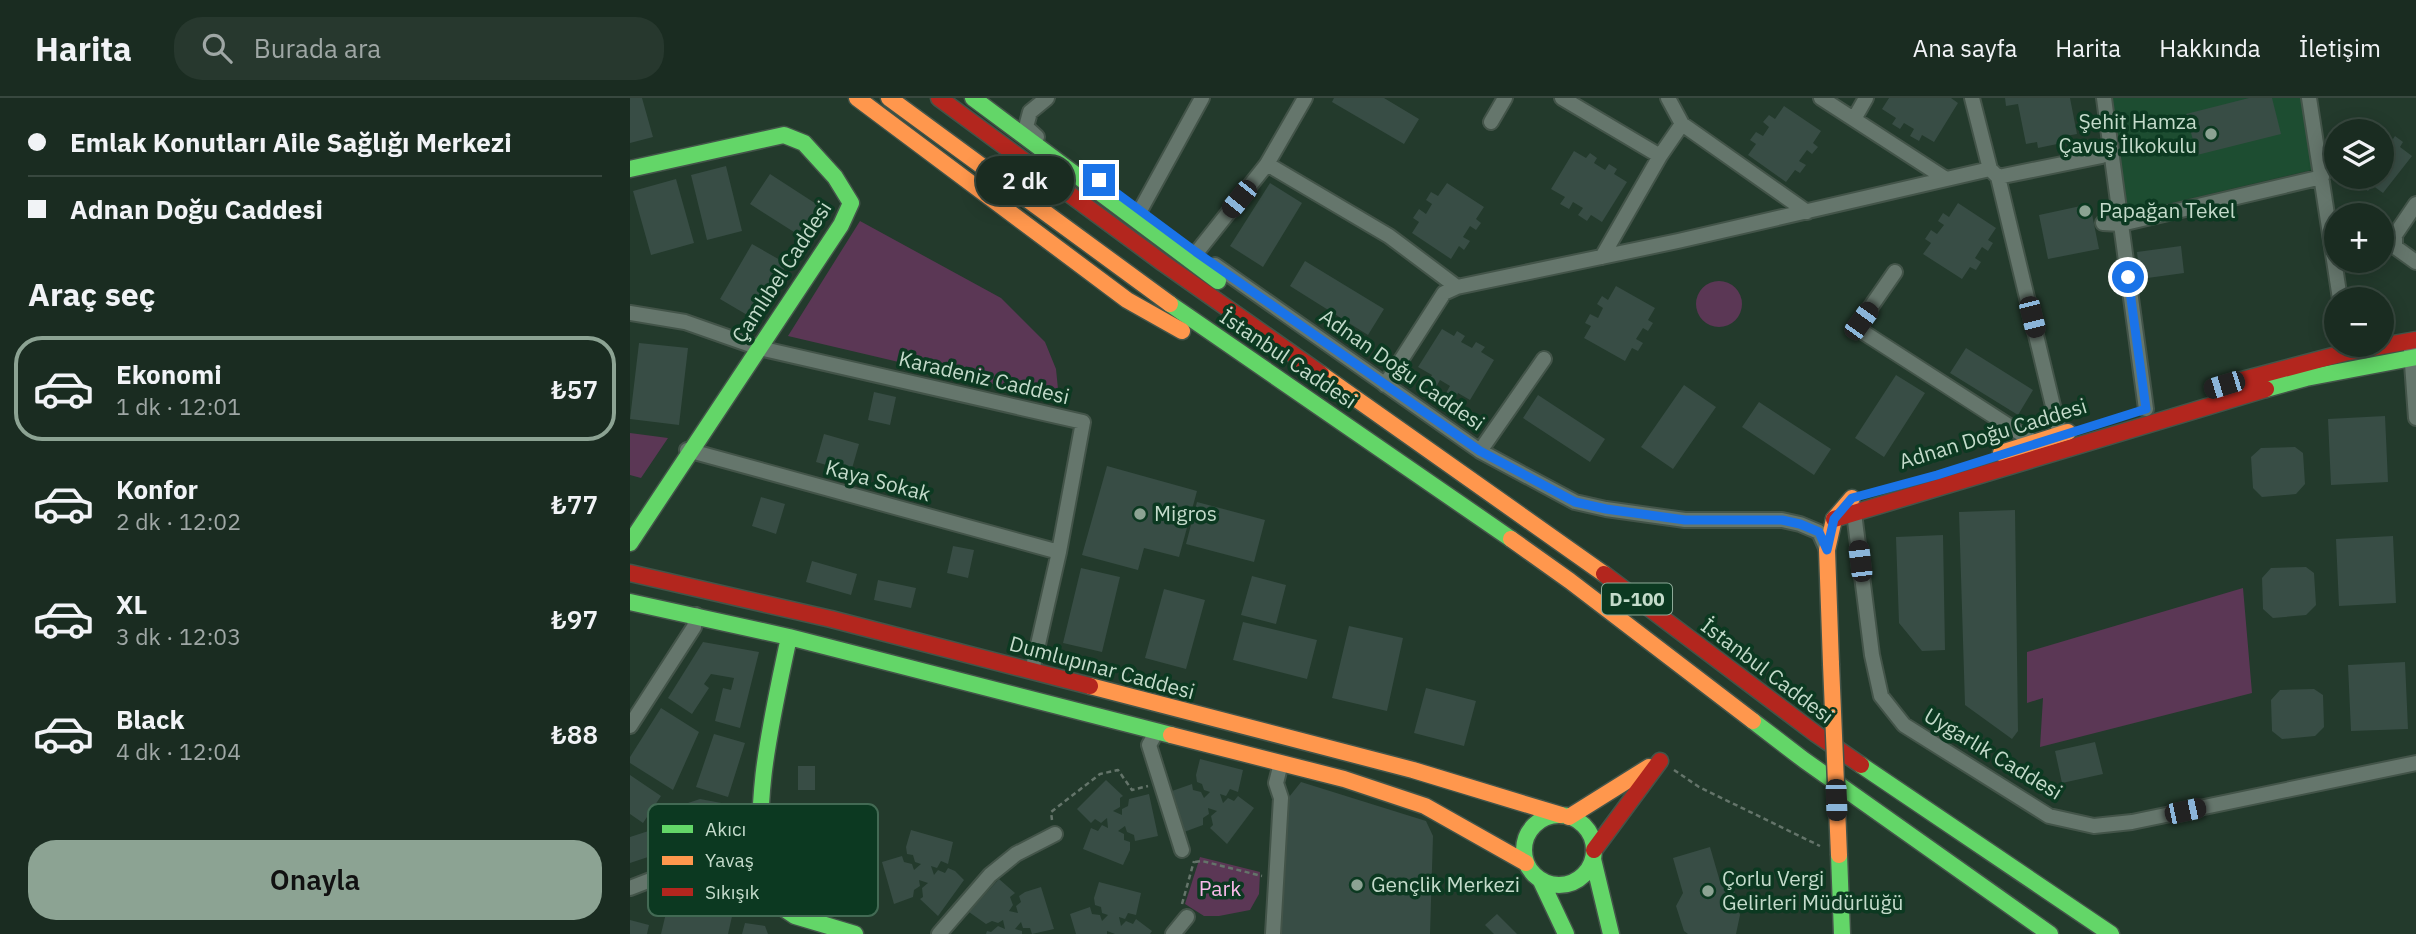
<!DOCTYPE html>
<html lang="tr">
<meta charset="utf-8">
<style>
:root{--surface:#1a2c21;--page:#27382e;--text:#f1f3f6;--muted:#9fa7a5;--line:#38483f;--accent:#8ca393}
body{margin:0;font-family:"IBM Plex Sans",sans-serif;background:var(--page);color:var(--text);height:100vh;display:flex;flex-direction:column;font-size:26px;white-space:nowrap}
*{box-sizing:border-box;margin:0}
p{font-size:23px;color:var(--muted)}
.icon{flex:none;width:38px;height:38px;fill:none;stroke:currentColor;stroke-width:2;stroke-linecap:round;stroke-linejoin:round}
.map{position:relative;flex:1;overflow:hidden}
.panel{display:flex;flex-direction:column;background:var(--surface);width:630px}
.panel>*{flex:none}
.banner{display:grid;align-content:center;height:154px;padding:0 28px;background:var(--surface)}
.fabs{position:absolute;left:1694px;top:21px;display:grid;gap:14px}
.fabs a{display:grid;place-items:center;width:70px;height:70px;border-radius:50%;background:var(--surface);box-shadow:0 4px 18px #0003,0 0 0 2px var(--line);font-size:35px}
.end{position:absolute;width:32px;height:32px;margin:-16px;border:9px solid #1a73e8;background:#fff;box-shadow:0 0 0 4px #fff}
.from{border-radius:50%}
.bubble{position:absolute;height:49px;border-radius:24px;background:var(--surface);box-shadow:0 4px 18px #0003,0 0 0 2px var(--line);font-size:23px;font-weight:600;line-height:49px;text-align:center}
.car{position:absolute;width:21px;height:42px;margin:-21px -10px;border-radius:9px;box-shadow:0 0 5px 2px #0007;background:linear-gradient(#222 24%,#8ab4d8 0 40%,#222 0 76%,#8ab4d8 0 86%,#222 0)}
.banner b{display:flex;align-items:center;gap:24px;height:66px;font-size:26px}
.banner b+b{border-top:2px solid var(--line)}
.banner i{width:18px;height:18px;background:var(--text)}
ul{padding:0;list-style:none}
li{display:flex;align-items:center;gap:21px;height:105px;margin:0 14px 10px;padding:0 14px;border:4px solid transparent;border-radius:28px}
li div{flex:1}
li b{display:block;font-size:26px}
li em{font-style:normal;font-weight:600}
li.on{border-color:var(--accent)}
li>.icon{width:63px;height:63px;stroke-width:1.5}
h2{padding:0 28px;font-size:32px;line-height:84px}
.action{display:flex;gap:14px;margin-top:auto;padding:14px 28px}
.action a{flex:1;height:80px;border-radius:28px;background:var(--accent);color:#111;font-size:28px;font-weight:600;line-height:80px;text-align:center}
header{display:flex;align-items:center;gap:42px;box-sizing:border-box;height:98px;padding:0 35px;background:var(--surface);border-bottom:2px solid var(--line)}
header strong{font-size:33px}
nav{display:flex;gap:38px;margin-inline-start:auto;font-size:24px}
.search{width:490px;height:63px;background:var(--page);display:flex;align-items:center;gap:18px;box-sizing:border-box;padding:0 24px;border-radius:28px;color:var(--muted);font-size:26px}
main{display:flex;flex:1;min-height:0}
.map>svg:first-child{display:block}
.built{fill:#1d4d31}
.green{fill:#5b3755}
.building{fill:#384d45}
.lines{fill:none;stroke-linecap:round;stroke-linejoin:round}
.street-casing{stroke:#435449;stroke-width:18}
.fast-casing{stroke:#435449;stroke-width:19}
.slow-casing{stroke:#435449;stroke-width:19}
.jam-casing{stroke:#435449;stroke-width:19}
.path{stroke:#64746a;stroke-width:2.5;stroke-dasharray:5 3.5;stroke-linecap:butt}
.street{stroke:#65766c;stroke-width:14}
.fast{stroke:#63d668;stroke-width:16}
.slow{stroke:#ff974d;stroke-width:16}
.jam{stroke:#b3261e;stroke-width:16}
.slow-bridge-casing{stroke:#435449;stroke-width:19;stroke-linecap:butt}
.slow-bridge{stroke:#ff974d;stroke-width:16}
.route{stroke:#1a73e8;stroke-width:9}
.poi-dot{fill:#8ca393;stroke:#0c3921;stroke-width:2.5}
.labels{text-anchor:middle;stroke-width:7;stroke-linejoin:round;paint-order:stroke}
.shield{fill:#0c3921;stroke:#8daa98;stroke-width:2}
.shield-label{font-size:19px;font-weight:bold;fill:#c4dbcb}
.poi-label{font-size:21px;fill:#c4dbcb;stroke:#0c3921;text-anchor:start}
.street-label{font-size:21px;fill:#c4dbcb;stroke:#0c3921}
.park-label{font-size:21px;fill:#f9baea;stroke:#0c3921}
.key{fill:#0c3921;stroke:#436a54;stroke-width:2}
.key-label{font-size:19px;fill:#c4dbcb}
</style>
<header>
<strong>Harita</strong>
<div class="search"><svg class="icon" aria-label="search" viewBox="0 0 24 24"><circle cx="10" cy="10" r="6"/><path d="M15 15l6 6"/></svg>Burada ara</div>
<nav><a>Ana sayfa</a><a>Harita</a><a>Hakkında</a><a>İletişim</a></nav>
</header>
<main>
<section class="panel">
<div class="banner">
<b><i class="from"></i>Emlak Konutları Aile Sağlığı Merkezi</b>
<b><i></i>Adnan Doğu Caddesi</b>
</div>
<h2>Araç seç</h2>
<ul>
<li class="on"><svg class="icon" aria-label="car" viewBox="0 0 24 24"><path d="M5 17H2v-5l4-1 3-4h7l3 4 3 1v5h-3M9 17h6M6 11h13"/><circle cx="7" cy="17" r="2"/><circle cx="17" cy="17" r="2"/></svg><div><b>Ekonomi</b><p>1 dk · 12:01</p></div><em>₺57</em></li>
<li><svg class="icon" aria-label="car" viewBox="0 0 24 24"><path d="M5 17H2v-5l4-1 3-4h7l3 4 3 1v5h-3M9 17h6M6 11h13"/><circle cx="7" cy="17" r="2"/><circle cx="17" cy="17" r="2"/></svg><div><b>Konfor</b><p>2 dk · 12:02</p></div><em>₺77</em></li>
<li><svg class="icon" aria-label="car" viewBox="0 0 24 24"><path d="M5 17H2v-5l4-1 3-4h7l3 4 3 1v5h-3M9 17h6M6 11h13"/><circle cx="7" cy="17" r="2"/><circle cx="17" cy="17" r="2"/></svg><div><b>XL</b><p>3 dk · 12:03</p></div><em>₺97</em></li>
<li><svg class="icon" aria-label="car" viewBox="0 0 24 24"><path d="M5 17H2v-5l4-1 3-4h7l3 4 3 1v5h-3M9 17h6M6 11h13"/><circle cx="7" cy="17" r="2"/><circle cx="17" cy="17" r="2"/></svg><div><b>Black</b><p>4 dk · 12:04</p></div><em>₺88</em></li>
</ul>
<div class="action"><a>Onayla</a></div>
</section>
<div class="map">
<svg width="1786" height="836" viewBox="0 0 1786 836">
<rect width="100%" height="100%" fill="#233a2c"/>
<!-- built -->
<path class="built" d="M1479,0H1671L1686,71L1495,116Z"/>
<!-- green -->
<path class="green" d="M230,123L371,200L415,244L426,271L428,291L418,299L158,238Z
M1066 206a23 23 0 1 1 46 0a23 23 0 1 1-46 0Z
M0,335L38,340L11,380L0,377Z
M1613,490L1622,595L1410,649L1413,600L1397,605V554Z
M570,759L630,774L629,796L620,812L589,818H574L555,806Z"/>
<!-- building -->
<path class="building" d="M0,0H12L23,39L0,45Z
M704,0H754L789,21L774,46L702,4Z
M1259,0H1321L1328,5L1304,44L1292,37L1289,43L1280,38L1284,31L1274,25L1270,31L1262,26L1266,20L1252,11Z
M1375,0H1440L1447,36L1430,39L1432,45L1408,50L1407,44L1396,46L1388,6L1376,8Z
M1619,0H1642L1651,36L1567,57L1556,16Z
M1154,8L1191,33L1183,45L1188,49L1182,56L1177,52L1169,63L1176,67L1170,75L1165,72L1156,84L1118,57L1126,46L1120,42L1126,34L1133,38L1139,29L1133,24L1139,17L1145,21Z
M1732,22L1743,30L1747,25L1755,31L1753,33H1723Z
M1752,37L1761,44L1765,38L1773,44L1770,49L1782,58L1753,95L1742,87L1738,93L1730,86L1736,79H1752Z
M944,53L956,60L960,55L967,60L964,65L975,72L979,66L987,71L984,76L997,84L972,124L961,117L957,123L948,117L953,110L943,104L939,111L930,106L935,99L921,91Z
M96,68L112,133L77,142L61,77Z
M140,76L194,111L175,141L120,106Z
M46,81L64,145L21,157L3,93Z
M640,85L672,105L633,169L600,148Z
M817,85L854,109L846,121L851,125L846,132L840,128L833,139L840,143L834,152L829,148L821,161L782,135L789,124L783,120L789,111L796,116L802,106L796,102L801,94L808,98Z
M1328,105L1366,130L1358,142L1363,145L1358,153L1352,149L1345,160L1351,164L1346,172L1340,169L1332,181L1293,156L1301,145L1295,141L1301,132L1307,136L1314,127L1308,123L1313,115L1319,119Z
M1460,106L1469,151L1418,161L1409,117Z
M122,146L157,166L124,221L90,201Z
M1551,148L1554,175L1510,181L1507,154Z
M675,163L754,211L738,237L660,188Z
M986,188L1025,210L1018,222L1023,225L1018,233L1013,230L1006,241L1013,245L1008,253L1002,250L995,263L954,240L961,228L955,225L960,216L968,220L973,210L967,206L972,198L978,202Z
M812,231L824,238L827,233L835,238L831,244L842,250L846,244L855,249L851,254L864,262L840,302L828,295L825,301L816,295L820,288L810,282L806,289L798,284L802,277L788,269Z
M9,245L58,250L49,327L0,321Z
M1336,250L1403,292L1388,317L1320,275Z
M1266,277L1295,295L1254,359L1225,340Z
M1054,287L1086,309L1043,371L1011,349Z
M244,294L266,299L260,327L238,322Z
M908,297L975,341L960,364L893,320Z
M1129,304L1201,351L1184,377L1112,329Z
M1755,318L1758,384L1701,387L1698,321Z
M194,336L229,346L221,374L186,364Z
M1665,349L1673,355L1675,386L1666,396L1632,399L1623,390L1621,359L1631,350Z
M477,368L567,393L549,459L514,450L508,472L452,457Z
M131,399L155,406L146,436L122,428Z
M567,404L635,422L624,464L556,446Z
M1385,412L1388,633L1382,641L1335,607L1329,414Z
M1313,437L1315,552L1292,553L1269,525L1266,439Z
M1763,438L1766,505L1709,508L1706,441Z
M323,448L344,452L338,480L317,475Z
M182,463L227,476L221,497L176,484Z
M1676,469L1684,475L1686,507L1676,517L1643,520L1633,511L1632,480L1641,470Z
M451,470L490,479L472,554L433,545Z
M622,478L656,487L646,526L611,517Z
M248,482L286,490L281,510L244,502Z
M534,491L575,502L556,571L515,560Z
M613,524L687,542L677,581L603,562Z
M719,528L773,540L757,613L702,600Z
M73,544L129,554L110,630L85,623L93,590L101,592L104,580L81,576L74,586L79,590L62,616L38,600Z
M1775,564L1778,631L1721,633L1718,567Z
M796,590L846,603L834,648L784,635Z
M1684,591L1693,597L1694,629L1685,638L1652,641L1642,633L1641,602L1650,592Z
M31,610L69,634L43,692L0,665V659Z
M84,636L115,645L98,699L66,689Z
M1465,644L1473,676L1432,685L1425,653Z
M570,661L613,672L608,694L600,691L596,698L590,696L593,705L598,700L604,703L608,698L624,710L597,746L580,730L583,727L581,718L587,713L578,710L579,716L573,720V727L554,734L542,693L562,686L563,692L571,694L574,700L580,694L574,692L572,686L567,684L566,677Z
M168,668H185V692H168Z
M0,677L31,698L13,725L0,716Z
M476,682L493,698L490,700V709L483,713L492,717V711L498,708L499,701L519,696L528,738L505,743L504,737L497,734L495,728L488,733L494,736V742L500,744V752L493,767L453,751L461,730L468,733L472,727L478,730L477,720L471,725L465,721L461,725L447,711Z
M671,684L796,723L803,738L800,836H650L659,699Z
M70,701L102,707L109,728L58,745L46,709Z
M37,727L45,750L0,765V739Z
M281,732L323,744L318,766L311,763L307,770L301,768L304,777L308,772L315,775L318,770L325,773L334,782L308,818L290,801L293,799L292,790L298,785L289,782L290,788L284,792L283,799L264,806L252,764L272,758L274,764L282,766L284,772L291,766L285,764L283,757L277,756L276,749Z
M1080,749L1091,787L1104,792L1110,817L1106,836H1058L1054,833L1046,808L1053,795L1043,760Z
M369,781L385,795L380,799L383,807L379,813L388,815L386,808L391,804L389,798L395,794L411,789L424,831L402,836L400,830H393L391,824L385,831L392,833V836H356L357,833L361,834L368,828L375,831L373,822L368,825L362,823L356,826L339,814Z
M469,784L511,795L506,817L498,815L495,821L489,819L491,828L496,823L503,826L506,821L522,833L520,836H485L477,833V836H446L440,816L460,809L462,816L470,817L472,823L478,817L472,815L471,809L465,807L464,800Z
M40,798L103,814L98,836H31Z
M867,816L887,836H864L855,827Z
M0,822L19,827L17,836H0Z
M115,825L135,828L138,836H112Z"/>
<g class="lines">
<defs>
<path id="street" d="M932,0L1030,58
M1038,0L1052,26L1177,114
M1191,0L1316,81
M1342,0L1360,71L1368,79L1430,337
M1474,0L1516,311
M1679,0L1710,201
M1224,21L1236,0
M861,24L875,0
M407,39L396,29L400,14L417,0
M637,66L759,138L827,189
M1368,79L1472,58
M1786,106L1765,137V149L1786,164
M511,111L572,0
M1473,125L1491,126L1692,79
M567,154L637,66L675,0
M972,159L1030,58L1052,26
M585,167L850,353L945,404L976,411L1055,422H1152L1170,426L1189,434L1197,452
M1265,174L1231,223L1233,234L1404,344
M0,215L55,224L129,250L453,324L429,454L402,573
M1781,252L1786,320
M755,287L814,195L827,189L1048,143L1360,71
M57,352L429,454
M850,353L914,261
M1223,407L1242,557L1251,598L1274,627L1419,718L1464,728L1502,724L1786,665
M0,628L64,529L66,517
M527,633L519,647L552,752
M0,790L129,740
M309,836L360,777L386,756L425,736
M543,836L557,819
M643,836L651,700L646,685L651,665"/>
<path id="fast" d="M343,0L588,183
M0,71L154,37L174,45L205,79L221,105L211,127L0,445
M540,206L881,441
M1636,291L1676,280L1786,259
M0,504L159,539L541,637
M159,539C140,629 121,706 135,798L165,818L225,836
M1123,623L1174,662L1420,836
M1231,667L1481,836
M894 752a35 35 0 1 1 70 0a35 35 0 1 1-70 0Z
M1209,757L1212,836
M963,761L981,836
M911,783L936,836"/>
<path id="slow" d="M227,0L497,202L552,233
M259,0L540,206
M691,276L974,476
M1371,355L1438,334
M881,441L940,483L1123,623
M1201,566L1197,452L1204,421L1222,400
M460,588L783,672L931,717
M541,637L714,681L795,708L896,765
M939,719L1019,669"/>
<path id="jam" d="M309,0L533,165L691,276
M1612,282L1718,254L1786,242
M1204,421L1636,291
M0,475L201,521L460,588
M974,476L1186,636L1231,667
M964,752L1030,663"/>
</defs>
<!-- street casing -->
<use href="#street" class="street-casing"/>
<!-- fast casing -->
<use href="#fast" class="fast-casing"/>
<!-- slow casing -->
<use href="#slow" class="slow-casing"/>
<!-- jam casing -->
<use href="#jam" class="jam-casing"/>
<!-- path -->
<path class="path" d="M1044,672L1069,689L1190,748
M422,722L421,714L470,676L488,672L502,692L518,688
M565,764L572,763L632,778
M552,806L564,763"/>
<!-- street -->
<use href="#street" class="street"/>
<!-- fast -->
<use href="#fast" class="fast"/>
<!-- slow -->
<use href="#slow" class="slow"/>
<!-- jam -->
<use href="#jam" class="jam"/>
<defs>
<path id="slow-bridge" d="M1201,566L1209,757"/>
</defs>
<!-- slow-bridge casing -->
<use href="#slow-bridge" class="slow-bridge-casing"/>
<!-- slow-bridge -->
<use href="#slow-bridge" class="slow-bridge"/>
</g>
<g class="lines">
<!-- route -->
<path class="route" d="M469,82L566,154L850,353L945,404L976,411L1055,422H1152L1170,426L1189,434L1197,452L1204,421L1222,400L1307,377L1516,311L1498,179"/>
</g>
<!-- markers -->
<g class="poi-dot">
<circle cx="1581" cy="36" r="7"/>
<circle cx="1455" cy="113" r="7"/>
<circle cx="510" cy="416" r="7"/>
<circle cx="727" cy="787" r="7"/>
<circle cx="1078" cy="793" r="7"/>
</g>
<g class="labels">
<!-- shield labels -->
<rect class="shield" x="972" y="485.5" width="70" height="31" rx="5"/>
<g class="shield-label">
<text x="1007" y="508">D-100</text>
</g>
<!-- poi labels -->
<g class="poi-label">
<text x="1567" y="31" text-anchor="end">Şehit Hamza<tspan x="1567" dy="24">Çavuş İlkokulu</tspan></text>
<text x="1469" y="120">Papağan Tekel</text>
<text x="524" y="423">Migros</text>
<text x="1092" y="788">Çorlu Vergi<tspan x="1092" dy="24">Gelirleri Müdürlüğü</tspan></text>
<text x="741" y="794">Gençlik Merkezi</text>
</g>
<!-- street labels -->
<g class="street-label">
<text transform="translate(152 174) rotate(-57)" y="7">Çamlıbel Caddesi</text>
<text transform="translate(658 261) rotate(34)" y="7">İstanbul Caddesi</text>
<text transform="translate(772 272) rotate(35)" y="7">Adnan Doğu Caddesi</text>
<text transform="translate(354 280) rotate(13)" y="7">Karadeniz Caddesi</text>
<text transform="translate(1363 336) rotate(-17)" y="7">Adnan Doğu Caddesi</text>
<text transform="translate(248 383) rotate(15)" y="7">Kaya Sokak</text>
<text transform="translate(472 570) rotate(15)" y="7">Dumlupınar Caddesi</text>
<text transform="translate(1137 573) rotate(37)" y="7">İstanbul Caddesi</text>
<text transform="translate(1363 656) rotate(31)" y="7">Uygarlık Caddesi</text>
</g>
<!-- park labels -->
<g class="park-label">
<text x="590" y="798">Park</text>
</g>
</g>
<!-- legend -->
<rect x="18" y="706" width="230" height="112" rx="10" class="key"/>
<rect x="32" y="727" width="31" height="8" fill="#63d668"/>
<rect x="32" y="758" width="31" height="9" fill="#ff974d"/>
<rect x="32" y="790" width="31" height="8" fill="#b3261e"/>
<g class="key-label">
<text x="75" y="738">Akıcı</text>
<text x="75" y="769">Yavaş</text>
<text x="75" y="801">Sıkışık</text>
</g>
</svg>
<div class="fabs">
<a><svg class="icon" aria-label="layers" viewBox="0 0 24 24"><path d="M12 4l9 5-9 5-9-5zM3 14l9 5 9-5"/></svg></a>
<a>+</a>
<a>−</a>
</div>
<i class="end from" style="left:1498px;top:179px"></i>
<i class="end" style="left:469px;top:82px"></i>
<div class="bubble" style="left:346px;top:58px;width:98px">2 dk</div>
<i class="car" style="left:609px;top:101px;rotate:219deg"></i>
<i class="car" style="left:1402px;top:219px;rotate:166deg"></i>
<i class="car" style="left:1231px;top:223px;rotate:36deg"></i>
<i class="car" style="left:1594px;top:287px;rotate:253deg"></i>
<i class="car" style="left:1230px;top:463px;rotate:353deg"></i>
<i class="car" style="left:1206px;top:702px;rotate:178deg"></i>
<i class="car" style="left:1555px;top:713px;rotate:78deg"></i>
</div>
</main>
